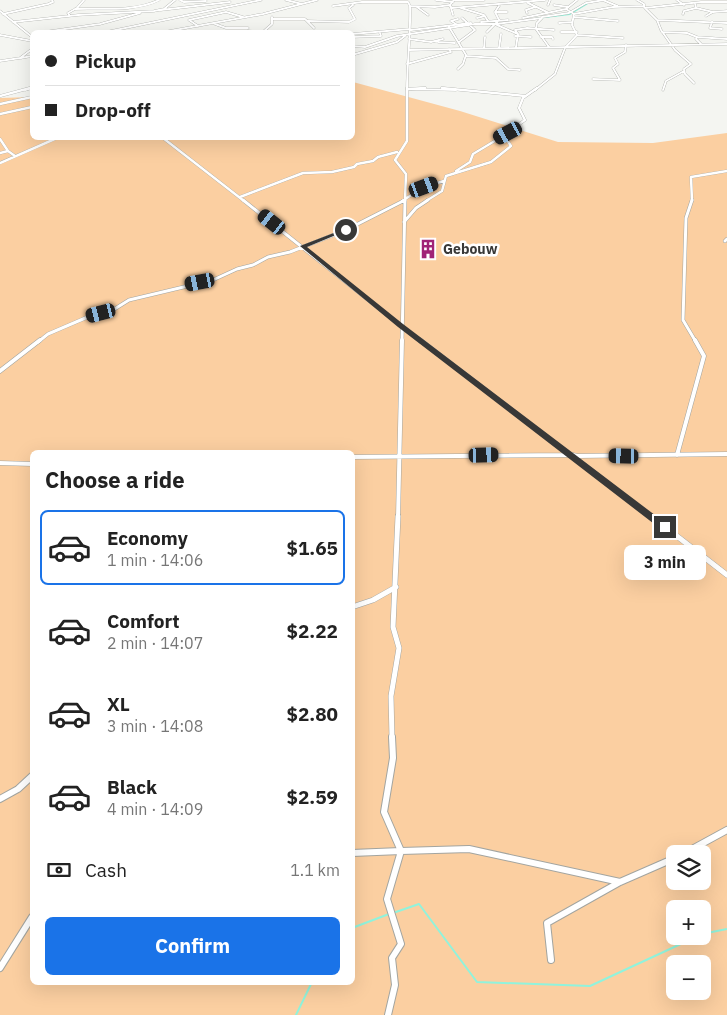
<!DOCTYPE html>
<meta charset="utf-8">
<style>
:root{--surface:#fff;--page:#f2f2f2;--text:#222;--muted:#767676;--line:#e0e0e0;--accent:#1a73e8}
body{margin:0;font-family:"IBM Plex Sans",sans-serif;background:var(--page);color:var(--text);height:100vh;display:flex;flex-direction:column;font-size:19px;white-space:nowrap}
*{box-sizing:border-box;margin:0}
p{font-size:16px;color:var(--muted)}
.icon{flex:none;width:28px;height:28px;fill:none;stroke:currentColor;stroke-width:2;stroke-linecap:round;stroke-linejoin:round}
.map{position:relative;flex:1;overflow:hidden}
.drawer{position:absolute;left:30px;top:450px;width:325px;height:535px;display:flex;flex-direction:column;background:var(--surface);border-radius:8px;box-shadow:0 5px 20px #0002}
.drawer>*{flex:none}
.top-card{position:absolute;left:30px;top:30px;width:325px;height:110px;border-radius:8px;box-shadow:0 5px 20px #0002;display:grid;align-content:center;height:110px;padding:0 15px;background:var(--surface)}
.controls{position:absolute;left:666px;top:845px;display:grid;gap:10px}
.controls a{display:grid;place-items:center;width:45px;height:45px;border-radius:8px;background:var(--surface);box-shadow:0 5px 20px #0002;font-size:25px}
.end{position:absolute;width:22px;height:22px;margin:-11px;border:6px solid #383837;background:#fff;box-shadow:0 0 0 2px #fff}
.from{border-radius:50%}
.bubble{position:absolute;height:35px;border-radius:8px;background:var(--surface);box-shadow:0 5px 20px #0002;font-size:16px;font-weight:700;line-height:35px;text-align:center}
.car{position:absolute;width:15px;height:30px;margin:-15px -8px;border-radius:6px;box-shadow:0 0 4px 1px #0007;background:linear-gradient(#222 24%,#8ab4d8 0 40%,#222 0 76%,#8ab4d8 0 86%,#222 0)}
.top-card b{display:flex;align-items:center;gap:18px;height:48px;font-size:19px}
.top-card b+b{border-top:1px solid var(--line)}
.top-card i{width:12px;height:12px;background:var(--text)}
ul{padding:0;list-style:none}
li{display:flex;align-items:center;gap:15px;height:75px;margin:0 10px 8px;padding:0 5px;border:2px solid transparent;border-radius:8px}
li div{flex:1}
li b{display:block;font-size:19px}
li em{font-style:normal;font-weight:700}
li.on{border-color:var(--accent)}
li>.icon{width:45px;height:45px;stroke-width:1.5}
h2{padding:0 15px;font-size:22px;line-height:60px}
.pay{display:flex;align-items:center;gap:12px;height:55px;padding:0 15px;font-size:19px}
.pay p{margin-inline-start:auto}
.cta{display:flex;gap:10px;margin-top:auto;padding:10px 15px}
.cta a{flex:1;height:58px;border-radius:8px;background:var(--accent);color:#fff;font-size:20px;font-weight:700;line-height:58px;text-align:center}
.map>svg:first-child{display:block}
.green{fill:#fbcfa1;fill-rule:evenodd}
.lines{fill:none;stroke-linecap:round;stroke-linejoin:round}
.stream{stroke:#90f3dc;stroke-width:2}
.river{fill:#90f3dc;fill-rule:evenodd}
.minor-far5-casing{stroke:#a3a5a0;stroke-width:2.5}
.minor-far4-casing{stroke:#a3a5a0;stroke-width:3}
.minor-far3-casing{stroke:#a3a5a0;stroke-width:4}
.minor-far2-casing{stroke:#a3a5a0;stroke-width:5}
.minor-far1-casing{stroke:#a3a5a0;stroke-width:6}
.minor-casing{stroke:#a3a5a0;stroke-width:8}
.minor-far5{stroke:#fff;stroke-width:2}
.minor-far4{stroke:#fff;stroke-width:2.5}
.minor-far3{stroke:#fff;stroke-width:3}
.minor-far2{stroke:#fff;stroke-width:4}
.minor-far1{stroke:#fff;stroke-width:5}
.minor{stroke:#fff;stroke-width:6}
.route{fill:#383837}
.labels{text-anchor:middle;stroke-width:5;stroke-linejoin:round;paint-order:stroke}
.far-poi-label{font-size:14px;font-weight:bold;fill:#383837;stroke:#fff;text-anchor:start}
</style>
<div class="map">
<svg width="727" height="1015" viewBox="0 0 727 1015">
<rect width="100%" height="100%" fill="#f4f5f1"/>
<!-- green -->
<path class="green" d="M353,82L460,111L558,142L653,143L727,133V1015H0V98L32,97V138H352ZM32,452H352V982H32ZM675,854H702V881H675ZM675,909H702V936H675ZM675,964H702V991H675Z"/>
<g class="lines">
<!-- stream -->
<path class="stream" d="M393,913L419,904L477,982L590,986L698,936
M352,928L389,914
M702,934L727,929
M296,1015L312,982"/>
<!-- river -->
<path class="river" d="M585,3L588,4L570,15L537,19L535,18L568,13Z"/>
<defs>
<path id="minor-far5" d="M180,0L184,2L206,1
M286,0L302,4
M436,0L453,2
M454,0H484
M603,0L617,6
M637,0L644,4V7
M677,0L684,5
M528,3L547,12
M695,3L696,8L713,12L727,11
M449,5L452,8L545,0
M548,5L550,0
M554,5L568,7
M333,6L362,2H408L410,6L435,7L450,5L454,0
M417,7L428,15
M451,8L453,15
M461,8L484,15L488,21
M75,9C101,8 135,12 159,0
M161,10L230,2
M0,11L32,37
M495,12H507
M527,13L526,10L535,7
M3,14L48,4L53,2L52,0
M574,14L613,7L644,6
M683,14L684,11L696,8
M70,16L68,13L77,8L84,0
M706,16L713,12
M542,17L569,13L586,3L604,0
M574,17L618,21
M477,18L485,16
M523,18L566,9L577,0
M272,19H305L314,28
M657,20L727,23
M308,21L349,22L355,19L349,8L353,5
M13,22L78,15L154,11L164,9L175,0
M481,22L508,20
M712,22L710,28L722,29
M559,23L572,22
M215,24L226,28H248
M456,24L451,21L458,19
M497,25L518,34
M198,26L189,20L226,12L243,17
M449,27L466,55L463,64L458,69
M411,30L471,23
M248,31L262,32
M44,32L100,24L140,13
M106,32L261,0
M164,32L263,14L317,0
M263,32L272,24V17
M487,32L499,20L495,12L499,6
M561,32H577
M662,32L687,33L697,37
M352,34L410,29
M0,35L32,41
M577,35L623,38
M515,36L531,37
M352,37L381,36L380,33
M541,37H552L553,39
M409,39L431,42L443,39
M438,42L455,43
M459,42L475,30L462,18
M701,44L696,39L697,37L727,39
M352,46L365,47L397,36L475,24H496L542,18L537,23L536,29L549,47
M516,47L518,34L515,30L527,28L554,30
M484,48L485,37
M499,48L501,34
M409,50L727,44
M352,55L397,42L405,36
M466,56L496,58L508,69L520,70
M21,58L32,56
M0,61L20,58L32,49
M407,64L451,52L449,49
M593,79L620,80L613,68L618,64L615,58L625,52L626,45
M694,83L685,74L684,69L691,64L675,50L661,30L657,20L645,8L701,2H727
M407,89L456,90
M25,90L32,88
M407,90C407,62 411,34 410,6
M535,90L555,74L565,48L577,35L572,25L574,14L566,9
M663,90L666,81L684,71"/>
<path id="minor-far4" d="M442,88L525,96
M407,89L425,88
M0,96L30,88
M0,104L32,97
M0,114L32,107
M163,138L244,201
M0,139L8,151L15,156
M0,153L8,151
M0,163L57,138
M456,171L470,162L473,154L508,133
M240,197L303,173L332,172L354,167L357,164L373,161L378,157L397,152
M402,201L424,187L444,181
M405,201L406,174L395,160L407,141V88
M426,201L442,191L446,176L491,162L511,146L507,140L508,132L525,120L519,108L523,98L537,88
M692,201L691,177L727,171"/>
<path id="minor-far3" d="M243,200L421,342
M692,200L686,218L683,320L696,342
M404,222L416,208L428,200
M725,241L727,239
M38,342L48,334L90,316L113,310L129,300L213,280L237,269L253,265L268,257L290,252L346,230L405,200
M402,342L405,200"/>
<path id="minor-far2" d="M420,340L569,454L577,456L727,454
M0,371L40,340
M677,455L704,356L695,340
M352,457L569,455
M574,457L653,518
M0,463L32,464
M398,518L402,340"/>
<path id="minor-far1" d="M651,516L727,575
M352,607L373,600L396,587
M392,738L391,696L399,648L393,627L398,516"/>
<path id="minor" d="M392,737L393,758L384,812L401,851L469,849L620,882
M0,799L18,789L32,776
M352,853L401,851L387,899L401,944L392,958L395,985L388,1015
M683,854L727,830
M551,960L547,923L620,882L675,858
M0,968L32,917"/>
</defs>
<!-- minor-far5 casing -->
<use href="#minor-far5" class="minor-far5-casing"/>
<!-- minor-far4 casing -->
<use href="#minor-far4" class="minor-far4-casing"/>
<!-- minor-far3 casing -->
<use href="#minor-far3" class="minor-far3-casing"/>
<!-- minor-far2 casing -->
<use href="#minor-far2" class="minor-far2-casing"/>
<!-- minor-far1 casing -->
<use href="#minor-far1" class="minor-far1-casing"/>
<!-- minor casing -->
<use href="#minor" class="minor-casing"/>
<!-- minor-far5 -->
<use href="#minor-far5" class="minor-far5"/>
<!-- minor-far4 -->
<use href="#minor-far4" class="minor-far4"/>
<!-- minor-far3 -->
<use href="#minor-far3" class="minor-far3"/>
<!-- minor-far2 -->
<use href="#minor-far2" class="minor-far2"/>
<!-- minor-far1 -->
<use href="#minor-far1" class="minor-far1"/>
<!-- minor -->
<use href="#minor" class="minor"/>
</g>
<!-- route -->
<path class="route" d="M344,229L348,230L307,247L403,324L668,525V530H662L398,327L300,246Z"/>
<!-- icons -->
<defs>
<symbol id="building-bare" viewBox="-9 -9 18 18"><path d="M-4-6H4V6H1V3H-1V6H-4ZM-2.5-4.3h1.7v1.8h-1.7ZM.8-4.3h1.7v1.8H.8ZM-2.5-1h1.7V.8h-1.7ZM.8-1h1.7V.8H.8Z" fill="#a02377" stroke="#fff" stroke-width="2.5" paint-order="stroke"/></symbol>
</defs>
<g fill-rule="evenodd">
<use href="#building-bare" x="414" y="235" width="28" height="28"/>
</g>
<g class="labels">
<!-- far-poi labels -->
<g class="far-poi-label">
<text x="443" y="254">Gebouw</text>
</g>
</g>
</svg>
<div class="controls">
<a><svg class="icon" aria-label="layers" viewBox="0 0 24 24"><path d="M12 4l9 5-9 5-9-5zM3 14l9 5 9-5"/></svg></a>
<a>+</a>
<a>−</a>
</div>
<i class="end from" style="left:346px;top:230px"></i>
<i class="end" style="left:665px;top:527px"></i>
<div class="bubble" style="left:624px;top:545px;width:82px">3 min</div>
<i class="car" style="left:508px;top:133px;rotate:242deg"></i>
<i class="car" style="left:424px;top:187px;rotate:70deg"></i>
<i class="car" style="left:272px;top:222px;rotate:308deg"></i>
<i class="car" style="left:200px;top:282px;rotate:259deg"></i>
<i class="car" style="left:101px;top:313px;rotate:256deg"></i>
<i class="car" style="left:484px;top:455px;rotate:88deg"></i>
<i class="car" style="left:624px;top:456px;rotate:271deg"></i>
<div class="top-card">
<b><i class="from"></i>Pickup</b>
<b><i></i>Drop-off</b>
</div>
<section class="drawer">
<h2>Choose a ride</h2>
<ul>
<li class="on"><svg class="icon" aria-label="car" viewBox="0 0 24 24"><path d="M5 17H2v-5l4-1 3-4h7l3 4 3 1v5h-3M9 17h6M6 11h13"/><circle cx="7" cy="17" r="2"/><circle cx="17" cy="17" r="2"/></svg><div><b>Economy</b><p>1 min · 14:06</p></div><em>$1.65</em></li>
<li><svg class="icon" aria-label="car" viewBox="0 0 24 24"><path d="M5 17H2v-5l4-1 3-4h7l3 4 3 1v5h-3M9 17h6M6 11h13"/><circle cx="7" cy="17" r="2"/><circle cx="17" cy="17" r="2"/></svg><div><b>Comfort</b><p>2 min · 14:07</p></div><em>$2.22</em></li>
<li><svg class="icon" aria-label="car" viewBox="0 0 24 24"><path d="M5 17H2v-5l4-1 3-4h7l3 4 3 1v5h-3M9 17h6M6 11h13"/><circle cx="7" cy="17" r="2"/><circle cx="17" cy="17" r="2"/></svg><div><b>XL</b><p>3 min · 14:08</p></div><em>$2.80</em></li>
<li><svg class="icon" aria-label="car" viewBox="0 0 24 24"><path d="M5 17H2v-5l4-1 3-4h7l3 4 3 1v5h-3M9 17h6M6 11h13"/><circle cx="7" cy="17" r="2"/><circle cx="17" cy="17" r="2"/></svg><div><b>Black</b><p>4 min · 14:09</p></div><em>$2.59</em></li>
</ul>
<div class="pay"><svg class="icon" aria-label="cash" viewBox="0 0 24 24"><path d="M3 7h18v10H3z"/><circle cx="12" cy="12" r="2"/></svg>Cash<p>1.1 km</p></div>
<div class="cta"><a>Confirm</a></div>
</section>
</div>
